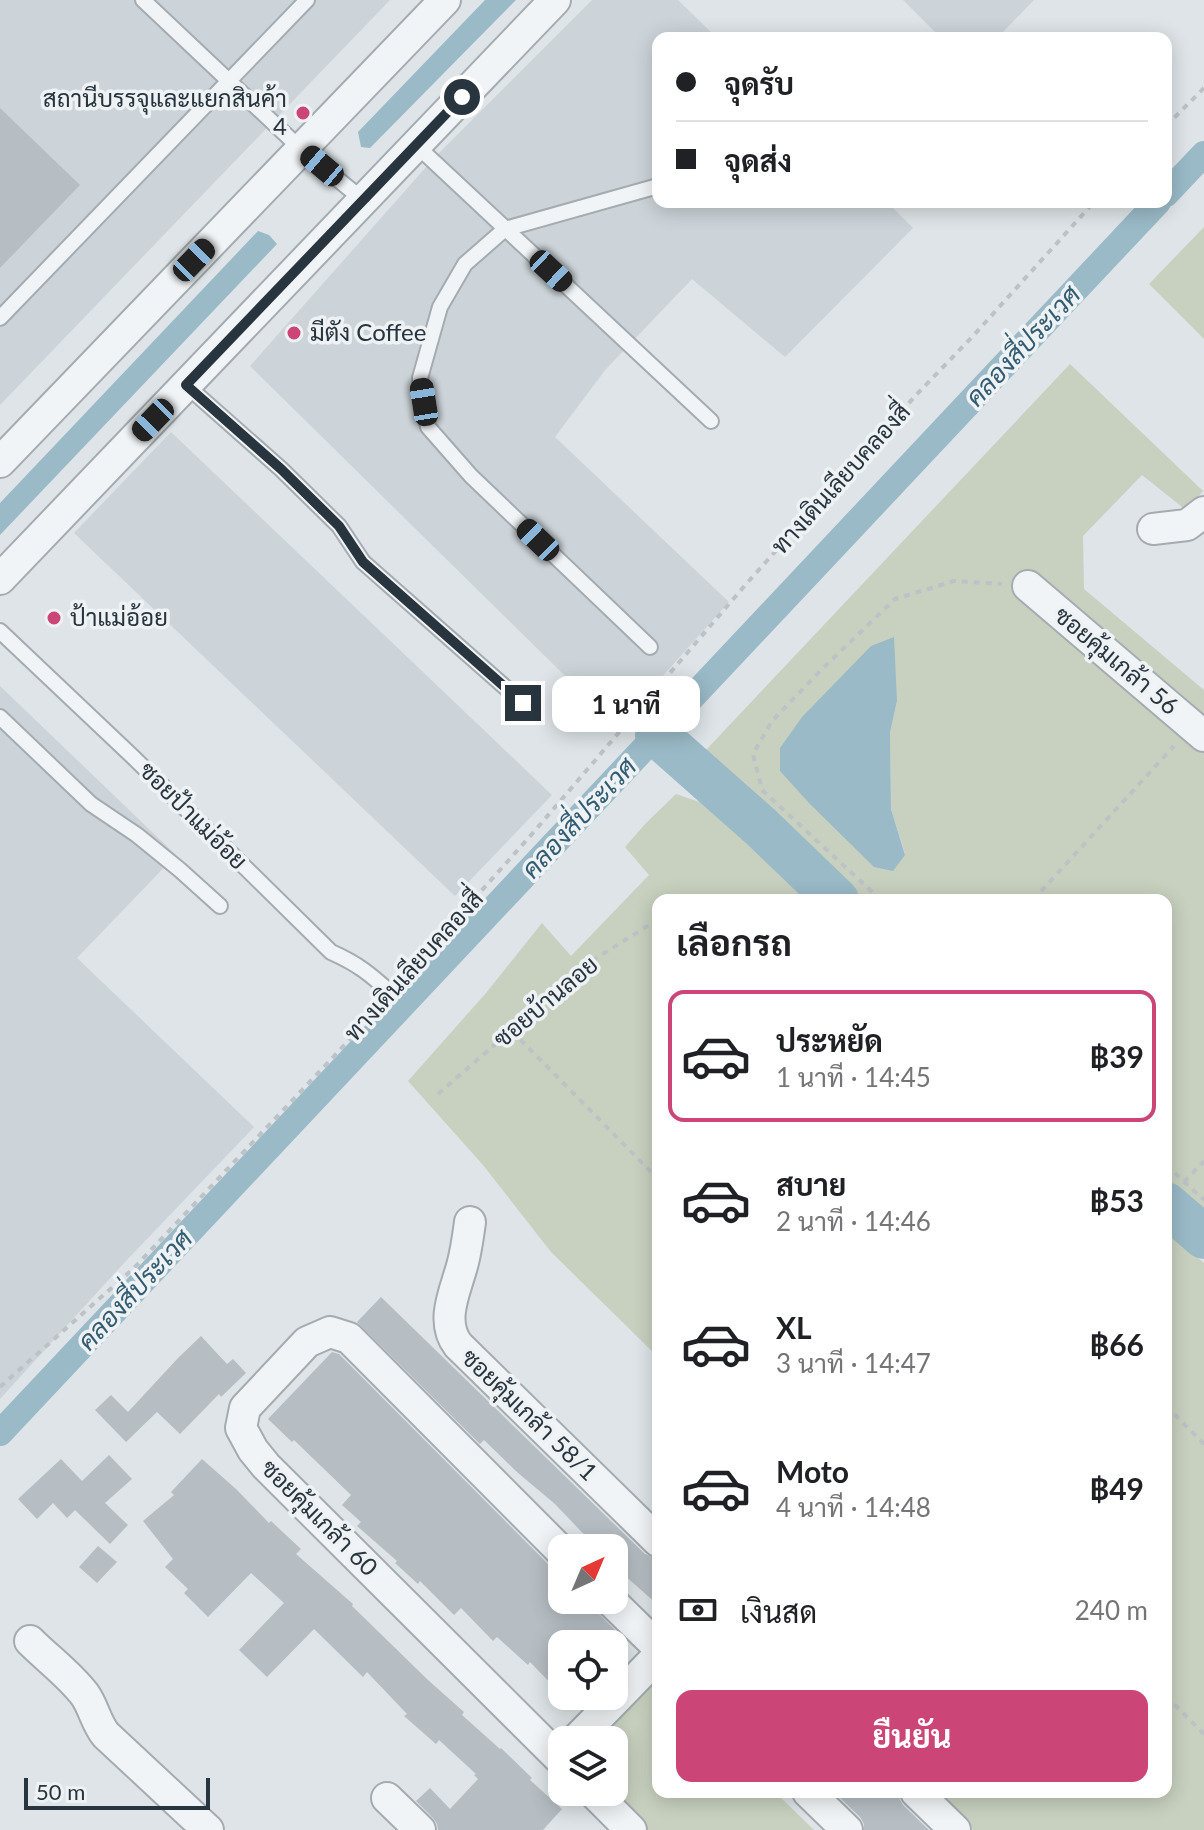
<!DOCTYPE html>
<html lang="th">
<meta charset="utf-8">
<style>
:root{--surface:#fff;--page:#f2f2f2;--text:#202124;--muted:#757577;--line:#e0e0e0;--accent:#cb4576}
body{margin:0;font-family:Lato,Sarabun,sans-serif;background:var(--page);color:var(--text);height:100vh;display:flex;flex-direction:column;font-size:30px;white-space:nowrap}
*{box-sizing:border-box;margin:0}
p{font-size:26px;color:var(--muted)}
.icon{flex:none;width:44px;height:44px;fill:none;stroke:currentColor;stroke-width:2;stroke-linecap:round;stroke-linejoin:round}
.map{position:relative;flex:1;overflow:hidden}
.drawer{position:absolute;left:652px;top:894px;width:520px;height:904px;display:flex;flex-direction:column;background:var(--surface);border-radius:16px;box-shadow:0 4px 20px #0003}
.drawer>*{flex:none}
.top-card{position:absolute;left:652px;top:32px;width:520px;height:176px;border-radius:16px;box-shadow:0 4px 20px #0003;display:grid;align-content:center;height:176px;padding:0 24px;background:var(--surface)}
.needle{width:52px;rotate:44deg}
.fabs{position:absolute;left:548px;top:1534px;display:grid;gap:16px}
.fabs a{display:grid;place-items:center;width:80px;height:80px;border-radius:16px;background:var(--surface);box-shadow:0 4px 20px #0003;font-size:40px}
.scale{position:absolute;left:24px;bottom:20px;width:186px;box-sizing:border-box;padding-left:8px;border:4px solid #28353e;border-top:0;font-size:22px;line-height:28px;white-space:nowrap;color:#28353e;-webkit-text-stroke:6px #eef2f5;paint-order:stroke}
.end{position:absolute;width:36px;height:36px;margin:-18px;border:10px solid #28353e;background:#fff;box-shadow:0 0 0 4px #fff}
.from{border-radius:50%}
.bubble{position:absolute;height:56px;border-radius:16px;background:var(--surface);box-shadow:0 4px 20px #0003;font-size:26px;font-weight:700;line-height:56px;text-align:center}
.car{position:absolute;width:24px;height:48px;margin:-24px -12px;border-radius:10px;box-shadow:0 0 6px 2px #0007;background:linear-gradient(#222 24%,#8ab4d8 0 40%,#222 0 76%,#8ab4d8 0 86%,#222 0)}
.top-card b{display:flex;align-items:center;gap:28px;height:76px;font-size:30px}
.top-card b+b{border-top:2px solid var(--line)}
.top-card i{width:20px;height:20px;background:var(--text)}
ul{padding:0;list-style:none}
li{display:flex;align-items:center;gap:24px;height:132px;margin:0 16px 12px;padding:0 8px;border:4px solid transparent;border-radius:16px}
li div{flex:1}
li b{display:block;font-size:30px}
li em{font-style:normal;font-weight:700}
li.on{border-color:var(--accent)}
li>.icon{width:72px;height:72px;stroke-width:1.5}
h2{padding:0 24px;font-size:36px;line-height:96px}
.pay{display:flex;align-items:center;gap:20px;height:88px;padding:0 24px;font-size:30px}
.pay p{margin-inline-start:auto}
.action{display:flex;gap:16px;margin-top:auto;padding:16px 24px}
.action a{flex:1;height:92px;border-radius:16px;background:var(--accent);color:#fff;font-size:32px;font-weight:700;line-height:92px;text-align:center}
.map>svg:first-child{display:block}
.built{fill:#ccd4d9}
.green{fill:#c8d1bf;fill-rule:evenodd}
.water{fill:#9abac7}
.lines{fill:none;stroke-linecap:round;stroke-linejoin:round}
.canal{stroke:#9abac7;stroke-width:26}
.river{stroke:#9abac7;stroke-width:44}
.building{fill:#b6bec4}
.lane-casing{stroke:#a4acb1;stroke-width:18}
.street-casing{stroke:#a4acb1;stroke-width:34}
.path{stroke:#bdc2c6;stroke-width:4;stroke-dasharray:6 6;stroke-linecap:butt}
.lane{stroke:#f1f4f6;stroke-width:14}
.street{stroke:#f1f4f6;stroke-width:30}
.route{stroke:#28353e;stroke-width:10}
.poi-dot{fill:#cb4576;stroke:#eef2f5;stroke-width:3}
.labels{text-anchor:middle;stroke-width:7;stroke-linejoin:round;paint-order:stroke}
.poi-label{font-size:24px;fill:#28353e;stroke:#eef2f5;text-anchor:start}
.street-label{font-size:24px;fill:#28353e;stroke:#eef2f5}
.water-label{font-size:26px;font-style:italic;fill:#335c71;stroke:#eef2f5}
</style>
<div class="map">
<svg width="1204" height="1830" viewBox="0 0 1204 1830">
<rect width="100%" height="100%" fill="#dee4e7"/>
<!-- built -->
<path class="built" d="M0,0H390L0,405Z
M592,0H678L717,38H658V202H887L913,228L785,357L692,279L606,369L555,437L729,602L617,727L250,366L435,157Z
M903,0H1034L997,38H941Z
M171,432L552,795L455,896L74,533Z
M0,686L176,855L77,958L254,1127L124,1263L0,1399Z"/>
<!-- green -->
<path class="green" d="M1204,227V339L1149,284Z
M1070,364L1203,491L1186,510L1142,475L1083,536L1084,589L1204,690V1219L1166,1184V900H853L718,777L705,751ZM897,701L890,733L891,809L905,854L780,771Z
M676,794L717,808L815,900H658V1357L551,1252L483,1165L408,1081L486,993L542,923L571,956L649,875L625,847L646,823Z
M1166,1227L1204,1263V1830H973L934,1792H1166Z
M658,1678V1792H775L814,1830H648L611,1792H614V1740H599Z"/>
<!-- water -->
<path class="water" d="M485,0H516L370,148L361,147L358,132Z
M258,231L269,235L277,244L0,535V503Z
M894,637L897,701L890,733L891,809L905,855L893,871L874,867L809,803L780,771V748L802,717L871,646Z"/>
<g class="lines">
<!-- canal -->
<path class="canal" d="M1166,194L1204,154
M0,1433L1158,202"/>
<!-- river -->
<path class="river" d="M657,735L761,827L837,900
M1166,1204L1204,1237"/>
</g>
<!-- building -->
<path class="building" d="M0,108L80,185L0,268Z
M381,1297L645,1554L658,1559V1605L614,1566V1548H597L555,1504L518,1473L484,1440L480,1444L357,1322Z
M201,1336L227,1364L233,1359L246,1373L221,1397L219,1394L180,1434L157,1412L126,1442L95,1410L111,1395L128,1412L178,1358Z
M332,1352L339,1354L549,1565L562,1572V1600H593V1606L597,1612L618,1633L607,1644H562V1695L530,1662L528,1665L497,1637L493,1641L461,1608L454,1615L420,1581L418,1584L395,1563L397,1561L357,1526L361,1522L342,1505L351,1495L294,1440L292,1442L268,1419Z
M109,1455L132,1479L105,1503L128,1525L110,1544L75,1510L67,1518L53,1503L37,1519L18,1499L61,1459L82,1481Z
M202,1459L236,1489L269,1523L271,1521L301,1549L296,1554L353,1604L352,1606L428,1680L464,1712L462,1715L500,1749L501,1748L532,1778L530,1780L562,1809L543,1830H438L437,1824L433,1818L416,1801L430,1788L450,1809L478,1779L474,1775L476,1774L439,1740L436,1744L404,1716L407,1714L367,1672L363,1677L314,1629L267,1677L239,1650L284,1603L251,1573L208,1617L184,1593L188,1589L165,1567L173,1559L143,1521L174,1495L171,1492Z
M98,1546L117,1562L97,1583L79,1567Z
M834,1792H899V1798L903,1805L929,1830H864V1824L860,1817Z"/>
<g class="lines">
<defs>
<path id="lane" d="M143,0L301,149L363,200
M416,145L711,421
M0,318L307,0
M186,385L281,469L339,526L363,562L523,703
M0,631L133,757L331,952C358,964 370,974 391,993
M650,647L471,476L428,427L420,378L440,307L465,264L505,229L658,186
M0,717L91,804L137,835L180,870L220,906"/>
<path id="street" d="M0,462L445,0
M1153,529L1187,525L1204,512
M0,579L555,0
M1028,586L1204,736
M470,1222C468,1237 466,1252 462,1266C455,1292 440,1321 458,1345L658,1541
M562,1552L349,1338L330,1332L307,1342L245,1408L241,1428L253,1450L266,1466L562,1761
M610,1600L658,1647
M30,1641C48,1659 70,1675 85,1695C94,1708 96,1723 106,1735L208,1830
M576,1740L658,1656
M593,1792L631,1830
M808,1792L847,1830
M916,1792L955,1830
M387,1798L420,1830"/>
</defs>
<!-- lane casing -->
<use href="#lane" class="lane-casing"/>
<!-- street casing -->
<use href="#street" class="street-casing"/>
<!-- path -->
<path class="path" d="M1166,126L1204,88
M881,900L762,790L753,754L772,721L818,673L895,599L954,581L1002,584
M1033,900L1174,746
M402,980L532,834L747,583L918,393L973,336L1094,202
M512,1031L658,1179
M438,1094L590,962L649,925L658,933
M1166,1165L1204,1200
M1184,1182L1204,1161
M0,1387L134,1268L338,1052L378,1008
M1166,1406L1204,1444
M1166,1696L1204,1734"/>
<!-- lane -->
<use href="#lane" class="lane"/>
<!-- street -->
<use href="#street" class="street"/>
</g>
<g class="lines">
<!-- route -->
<path class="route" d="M462,97L186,385L281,469L339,526L363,562L523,703"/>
</g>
<!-- markers -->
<g class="poi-dot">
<circle cx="303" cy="113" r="8"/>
<circle cx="294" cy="333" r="8"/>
<circle cx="54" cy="618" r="8"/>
</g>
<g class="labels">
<!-- poi labels -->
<g class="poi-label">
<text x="287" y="107" text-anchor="end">สถานีบรรจุและแยกสินค้า<tspan x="287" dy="28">4</tspan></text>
<text x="310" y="341">มีตัง Coffee</text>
<text x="70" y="626">ป้าแม่อ้อย</text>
</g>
<!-- street labels -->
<g class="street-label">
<text transform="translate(841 479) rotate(-48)" y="8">ทางเดินเลียบคลองสี่</text>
<text transform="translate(1116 661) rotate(40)" y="8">ซอยคุ้มเกล้า 56</text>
<text transform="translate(193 816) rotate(45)" y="8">ซอยป้าแม่อ้อย</text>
<text transform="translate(414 966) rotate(-48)" y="8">ทางเดินเลียบคลองสี่</text>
<text transform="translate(546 1002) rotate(-40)" y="8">ซอยบ้านลอย</text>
<text transform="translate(529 1415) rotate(44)" y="8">ซอยคุ้มเกล้า 58/1</text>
<text transform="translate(319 1518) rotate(45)" y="8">ซอยคุ้มเกล้า 60</text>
</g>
<!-- water labels -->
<g class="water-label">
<text transform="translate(1023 346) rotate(-47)" y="9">คลองสี่ประเวศ</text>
<text transform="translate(579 818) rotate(-47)" y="9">คลองสี่ประเวศ</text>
<text transform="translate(135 1290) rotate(-47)" y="9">คลองสี่ประเวศ</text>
</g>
</g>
</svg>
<div class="fabs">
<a><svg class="needle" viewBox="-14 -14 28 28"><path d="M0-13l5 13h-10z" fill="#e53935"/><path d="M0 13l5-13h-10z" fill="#757577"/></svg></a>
<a><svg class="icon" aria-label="locate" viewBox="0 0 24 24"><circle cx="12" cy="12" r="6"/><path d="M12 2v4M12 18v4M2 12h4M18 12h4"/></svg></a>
<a><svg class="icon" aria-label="layers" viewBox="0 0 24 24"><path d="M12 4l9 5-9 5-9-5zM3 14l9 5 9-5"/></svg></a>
</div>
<div class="scale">50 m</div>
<i class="end from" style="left:462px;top:97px"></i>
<i class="end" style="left:523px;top:703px"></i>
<div class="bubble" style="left:552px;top:676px;width:148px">1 นาที</div>
<i class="car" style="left:322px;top:166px;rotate:310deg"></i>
<i class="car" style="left:194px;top:260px;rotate:44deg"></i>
<i class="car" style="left:551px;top:271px;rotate:133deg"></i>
<i class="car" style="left:424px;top:402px;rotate:351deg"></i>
<i class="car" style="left:153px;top:420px;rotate:224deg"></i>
<i class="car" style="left:538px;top:540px;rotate:314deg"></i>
<div class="top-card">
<b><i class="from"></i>จุดรับ</b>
<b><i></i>จุดส่ง</b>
</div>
<section class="drawer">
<h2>เลือกรถ</h2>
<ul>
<li class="on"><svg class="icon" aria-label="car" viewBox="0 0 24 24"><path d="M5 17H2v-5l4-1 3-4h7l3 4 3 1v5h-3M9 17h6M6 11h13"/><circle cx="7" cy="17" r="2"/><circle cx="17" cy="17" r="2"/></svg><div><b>ประหยัด</b><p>1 นาที · 14:45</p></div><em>฿39</em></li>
<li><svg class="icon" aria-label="car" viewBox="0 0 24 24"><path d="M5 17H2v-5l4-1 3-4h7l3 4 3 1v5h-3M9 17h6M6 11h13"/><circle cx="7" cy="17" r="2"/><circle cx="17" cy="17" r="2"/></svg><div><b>สบาย</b><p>2 นาที · 14:46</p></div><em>฿53</em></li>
<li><svg class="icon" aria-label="car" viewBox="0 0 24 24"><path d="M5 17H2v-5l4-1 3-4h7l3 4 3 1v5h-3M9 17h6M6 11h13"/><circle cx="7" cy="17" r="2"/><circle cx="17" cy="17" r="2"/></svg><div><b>XL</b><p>3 นาที · 14:47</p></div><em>฿66</em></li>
<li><svg class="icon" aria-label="car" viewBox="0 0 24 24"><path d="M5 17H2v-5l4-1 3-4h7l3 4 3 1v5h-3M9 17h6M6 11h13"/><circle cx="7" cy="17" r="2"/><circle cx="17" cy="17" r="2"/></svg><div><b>Moto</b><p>4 นาที · 14:48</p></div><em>฿49</em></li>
</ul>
<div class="pay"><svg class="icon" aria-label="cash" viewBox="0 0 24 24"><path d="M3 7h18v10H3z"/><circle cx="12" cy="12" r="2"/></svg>เงินสด<p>240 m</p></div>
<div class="action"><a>ยืนยัน</a></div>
</section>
</div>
